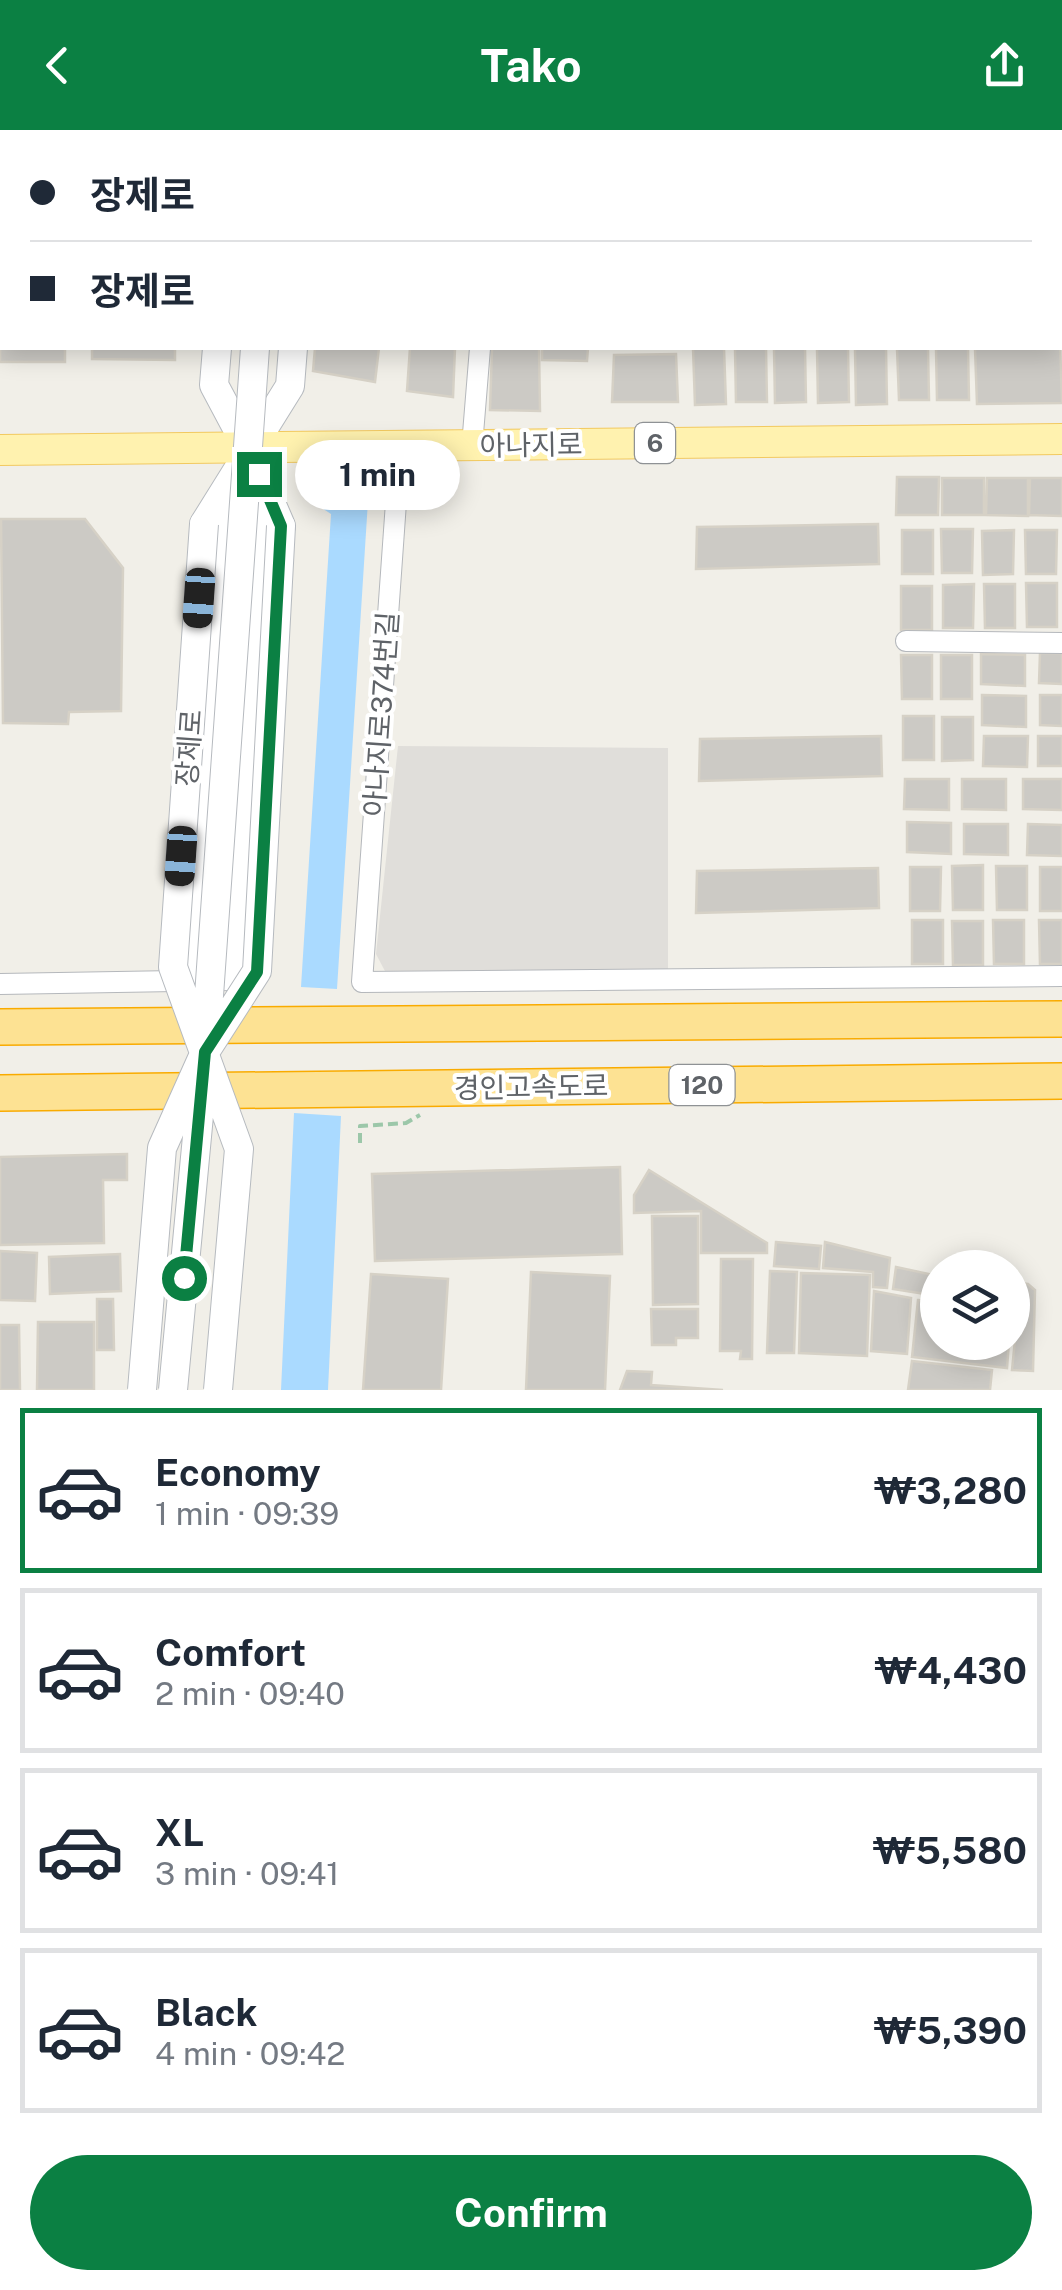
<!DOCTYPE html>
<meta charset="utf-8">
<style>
:root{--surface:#fff;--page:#f2f2f3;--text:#1f2937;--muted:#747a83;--line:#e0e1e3;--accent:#0b8043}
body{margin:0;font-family:"Public Sans","Noto Sans KR",sans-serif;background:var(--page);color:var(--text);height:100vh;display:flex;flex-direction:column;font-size:38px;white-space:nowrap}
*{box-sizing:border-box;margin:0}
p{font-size:32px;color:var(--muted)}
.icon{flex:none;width:55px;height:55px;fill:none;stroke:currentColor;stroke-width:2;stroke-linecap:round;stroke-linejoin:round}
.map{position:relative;height:1260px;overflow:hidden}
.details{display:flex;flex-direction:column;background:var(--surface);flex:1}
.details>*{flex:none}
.guide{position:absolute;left:0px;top:0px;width:1062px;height:220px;box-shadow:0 5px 25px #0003;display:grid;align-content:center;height:220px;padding:0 30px;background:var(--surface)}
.buttons{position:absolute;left:920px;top:1120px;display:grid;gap:20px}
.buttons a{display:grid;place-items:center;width:110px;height:110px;border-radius:50%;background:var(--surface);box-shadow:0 5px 25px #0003;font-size:50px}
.end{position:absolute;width:45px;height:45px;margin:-22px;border:12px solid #0b8043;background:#fff;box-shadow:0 0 0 5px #fff}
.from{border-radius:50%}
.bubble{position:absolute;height:70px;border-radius:35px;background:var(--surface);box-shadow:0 5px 25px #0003;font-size:32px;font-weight:700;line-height:70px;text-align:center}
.car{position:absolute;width:30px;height:60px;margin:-30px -15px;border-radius:12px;box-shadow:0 0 8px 2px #0007;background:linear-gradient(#222 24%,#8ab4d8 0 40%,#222 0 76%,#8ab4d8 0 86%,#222 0)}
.guide b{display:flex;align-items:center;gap:35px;height:95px;font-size:38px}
.guide b+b{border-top:2px solid var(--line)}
.guide i{width:25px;height:25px;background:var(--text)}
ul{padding:18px 0 0;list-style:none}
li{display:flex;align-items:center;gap:30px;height:165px;margin:0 20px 15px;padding:0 10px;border:5px solid var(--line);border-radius:0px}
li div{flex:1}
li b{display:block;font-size:38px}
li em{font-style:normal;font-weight:700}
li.on{border-color:var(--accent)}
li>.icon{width:90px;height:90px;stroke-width:1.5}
.primary-button{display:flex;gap:20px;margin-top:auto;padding:20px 30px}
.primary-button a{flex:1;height:115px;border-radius:60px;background:var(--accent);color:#fff;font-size:40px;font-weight:700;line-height:115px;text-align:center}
header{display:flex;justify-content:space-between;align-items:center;height:130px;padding:0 30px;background:var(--accent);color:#fff;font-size:45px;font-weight:700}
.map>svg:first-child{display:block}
.industrial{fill:#e0deda}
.water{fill:#aadaff}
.building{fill:#cccac5;stroke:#d6d1c6;stroke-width:2.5}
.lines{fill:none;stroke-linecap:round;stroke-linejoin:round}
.minor-casing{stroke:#b5b8bc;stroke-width:22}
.secondary-casing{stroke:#b6babf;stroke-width:30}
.primary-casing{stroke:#f2c960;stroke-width:32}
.motorway-casing{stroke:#f9ab00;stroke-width:38}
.path{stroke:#9cc7a9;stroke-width:4;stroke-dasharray:10 5;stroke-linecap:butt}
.minor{stroke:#fff;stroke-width:20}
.secondary{stroke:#fff;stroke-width:28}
.primary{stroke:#fff2af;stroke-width:30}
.motorway{stroke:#fde293;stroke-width:35}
.secondary-bridge-casing{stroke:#b6babf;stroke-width:30;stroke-linecap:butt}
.secondary-bridge{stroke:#fff;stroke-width:28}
.route{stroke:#0b8043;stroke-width:12}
.labels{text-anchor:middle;stroke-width:8;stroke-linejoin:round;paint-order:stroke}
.shield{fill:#fff;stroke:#8f9295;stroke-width:2.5}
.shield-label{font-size:25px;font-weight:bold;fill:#5f6368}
.street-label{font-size:28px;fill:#5f6368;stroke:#fff}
</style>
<header><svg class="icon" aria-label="back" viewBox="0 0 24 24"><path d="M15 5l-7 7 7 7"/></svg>Tako<svg class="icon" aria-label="share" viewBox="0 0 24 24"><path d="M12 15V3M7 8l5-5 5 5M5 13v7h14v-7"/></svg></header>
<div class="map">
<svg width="1062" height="1260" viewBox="0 0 1062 1260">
<rect width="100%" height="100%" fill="#f1efe8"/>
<!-- industrial -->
<path class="industrial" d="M398,616L668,618V849L386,843L376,824Z"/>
<!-- water -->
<path class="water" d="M317,352L369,355L337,859L301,857L331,384L302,365Z
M294,983L341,986L328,1260H281Z"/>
<!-- building -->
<path class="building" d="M0,204L2,218H65V232H0Z
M1060,211L1062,273L977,274L975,218H1060Z
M92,218H175V230L92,229Z
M315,218H379L375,252L313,241Z
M410,218H455L453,267L407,261Z
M492,218H539L540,281L490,280Z
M542,218H588L587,231L542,230Z
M693,218H724L726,274L695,275Z
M735,218H766L767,272H736Z
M774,218H805L806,272L775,273Z
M817,218H848L849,272L818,273Z
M855,218H886L887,274L856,275Z
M897,218H928L929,270H899Z
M936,218H968L969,270H937Z
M676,224L678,272H612L614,225Z
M897,347H939L938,385H896Z
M942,348H984V385H942Z
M987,348H1028V386L986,385Z
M1030,348H1062V386L1029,385Z
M1,389H85L123,438L121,581L69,582L68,594L3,593Z
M878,394L879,434L696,439L697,397Z
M941,399H973L972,443H942Z
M902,400H933V444H902Z
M1014,400L1013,444L983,445L982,401Z
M1025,400H1057L1056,444H1026Z
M1026,453H1057V497H1027Z
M974,454L973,498H943V455Z
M984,454H1015V498H985Z
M901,456H932V500H901Z
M1040,523H1062V554L1039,553Z
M981,524L1025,525V556L981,554Z
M901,525H932V569H902Z
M941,525H972V569H941Z
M982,565L1026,566V597L982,595Z
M1040,565H1062V596L1040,595Z
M903,586H934V630H903Z
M942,587H973V630L942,631Z
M881,606L882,646L699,651L700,609Z
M984,606H1028L1027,637L983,636Z
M1038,606H1062V636H1038Z
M905,649H949V680L904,679Z
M962,649H1006V680L962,679Z
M1023,649H1062V680L1023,679Z
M907,692L951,693V724L907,722Z
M964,694H1008V725L964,724Z
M1028,694L1062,695V726L1027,725Z
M983,735V780H953L952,736Z
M996,736H1027V780H997Z
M910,737H941L940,781H910Z
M1040,737H1062V781H1040Z
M878,738L879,778L696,783L697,741Z
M912,790H943V834H912Z
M993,790H1024V834H994Z
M1039,790H1062V834H1040Z
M952,791H983V835H953Z
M127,1024V1050H103L104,1113L0,1115V1027Z
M620,1037L622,1124L375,1131L372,1044Z
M649,1040L767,1113V1123H701V1081L634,1083V1065Z
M652,1086H698V1174L653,1175Z
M776,1112L821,1116L819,1139L774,1136Z
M825,1112L890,1128L887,1158L873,1157V1142L823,1138Z
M0,1121L37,1123L35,1171L0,1170Z
M120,1124L121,1161L50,1164L49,1127Z
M721,1129H753L752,1229H740L741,1221H720Z
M896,1137L938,1146V1166L893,1159Z
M770,1141L797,1142L794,1223H767Z
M531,1142L610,1146L605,1260H526Z
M801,1143L870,1145L867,1226L799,1223Z
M371,1144L448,1149L441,1260H363Z
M1012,1152L1028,1154L1035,1160L1033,1241L1012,1240L1018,1179L1012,1178Z
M874,1161L911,1168L907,1224L871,1221Z
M97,1169H113L114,1220H97Z
M918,1170L938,1172V1212H1009L1007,1238L912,1227Z
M651,1179H698V1208H676V1215H652Z
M38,1192H94V1260H37Z
M0,1195H19L20,1260H0Z
M912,1231L992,1240L990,1260H908Z
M627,1241L652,1242L651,1255L723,1260H620Z"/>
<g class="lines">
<defs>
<path id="minor" d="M622,0L627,2
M859,0L870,2
M497,2V0
M718,2L720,0
M1060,74L1062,77
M1060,95H1062
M400,316L362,852L1062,846
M472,316L480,218
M906,511L1062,513
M191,851L227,390L237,356
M0,854L234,850L261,394L254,352"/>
<path id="secondary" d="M233,2V0
M271,2V0
M309,2V0
M217,218L214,255L248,319L281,396
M204,394L290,256L293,218"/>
<path id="primary" d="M0,320L1062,309"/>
<path id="motorway" d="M0,897L1062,889
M0,963L1062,951"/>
</defs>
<!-- minor casing -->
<use href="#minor" class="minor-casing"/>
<!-- secondary casing -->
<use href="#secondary" class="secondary-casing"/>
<!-- primary casing -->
<use href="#primary" class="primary-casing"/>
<!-- motorway casing -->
<use href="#motorway" class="motorway-casing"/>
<!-- path -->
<path class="path" d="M360,1013V996L406,993L420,985"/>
<!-- minor -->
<use href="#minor" class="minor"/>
<!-- secondary -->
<use href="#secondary" class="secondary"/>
<!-- primary -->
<use href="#primary" class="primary"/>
<!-- motorway -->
<use href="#motorway" class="motorway"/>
<defs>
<path id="secondary-bridge" d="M204,394L173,837L239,1019L218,1260
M142,1260L162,1018L205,922L257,841L281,396
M173,1260L205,922L255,218"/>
</defs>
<!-- secondary-bridge casing -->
<use href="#secondary-bridge" class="secondary-bridge-casing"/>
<!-- secondary-bridge -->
<use href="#secondary-bridge" class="secondary-bridge"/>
</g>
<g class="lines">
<!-- route -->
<path class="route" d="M184,1148L205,922L257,842L281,396L259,344"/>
</g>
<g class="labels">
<!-- shield labels -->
<g class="shield">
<rect x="635" y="293" width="40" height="40" rx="8"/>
<rect x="669.5" y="935" width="65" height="40" rx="8"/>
</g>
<g class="shield-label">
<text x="655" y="322">6</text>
<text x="702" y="964">120</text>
</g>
<!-- street labels -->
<g class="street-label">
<text transform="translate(531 315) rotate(-1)" y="10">아나지로</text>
<text transform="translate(381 584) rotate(-86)" y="10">아나지로374번길</text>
<text transform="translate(189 618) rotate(-86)" y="10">장제로</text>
<text transform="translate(531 957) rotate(-1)" y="10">경인고속도로</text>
</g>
</g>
</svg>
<div class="buttons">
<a><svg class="icon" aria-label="layers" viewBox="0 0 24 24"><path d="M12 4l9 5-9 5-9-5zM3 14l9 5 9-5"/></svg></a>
</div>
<i class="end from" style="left:184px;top:1148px"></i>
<i class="end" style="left:259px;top:344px"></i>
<div class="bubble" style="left:295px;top:310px;width:165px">1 min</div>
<i class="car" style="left:199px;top:468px;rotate:184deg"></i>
<i class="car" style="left:181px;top:726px;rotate:184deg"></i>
<div class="guide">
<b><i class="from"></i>장제로</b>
<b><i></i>장제로</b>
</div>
</div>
<section class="details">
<ul>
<li class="on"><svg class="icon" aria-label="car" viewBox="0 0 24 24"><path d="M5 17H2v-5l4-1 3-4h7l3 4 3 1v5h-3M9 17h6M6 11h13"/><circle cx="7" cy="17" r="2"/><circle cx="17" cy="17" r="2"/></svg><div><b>Economy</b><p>1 min · 09:39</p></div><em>₩3,280</em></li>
<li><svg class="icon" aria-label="car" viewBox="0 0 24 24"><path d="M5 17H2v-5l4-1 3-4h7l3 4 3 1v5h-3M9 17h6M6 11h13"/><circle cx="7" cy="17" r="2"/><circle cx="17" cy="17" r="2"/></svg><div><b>Comfort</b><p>2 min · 09:40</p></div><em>₩4,430</em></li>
<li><svg class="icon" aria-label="car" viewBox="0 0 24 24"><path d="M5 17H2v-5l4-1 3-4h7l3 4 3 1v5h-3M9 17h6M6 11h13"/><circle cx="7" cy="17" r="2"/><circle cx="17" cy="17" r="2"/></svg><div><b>XL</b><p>3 min · 09:41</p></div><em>₩5,580</em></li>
<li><svg class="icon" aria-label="car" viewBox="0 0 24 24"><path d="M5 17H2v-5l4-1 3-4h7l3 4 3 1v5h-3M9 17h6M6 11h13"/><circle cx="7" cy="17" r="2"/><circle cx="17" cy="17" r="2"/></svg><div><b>Black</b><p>4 min · 09:42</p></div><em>₩5,390</em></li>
</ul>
<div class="primary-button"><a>Confirm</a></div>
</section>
